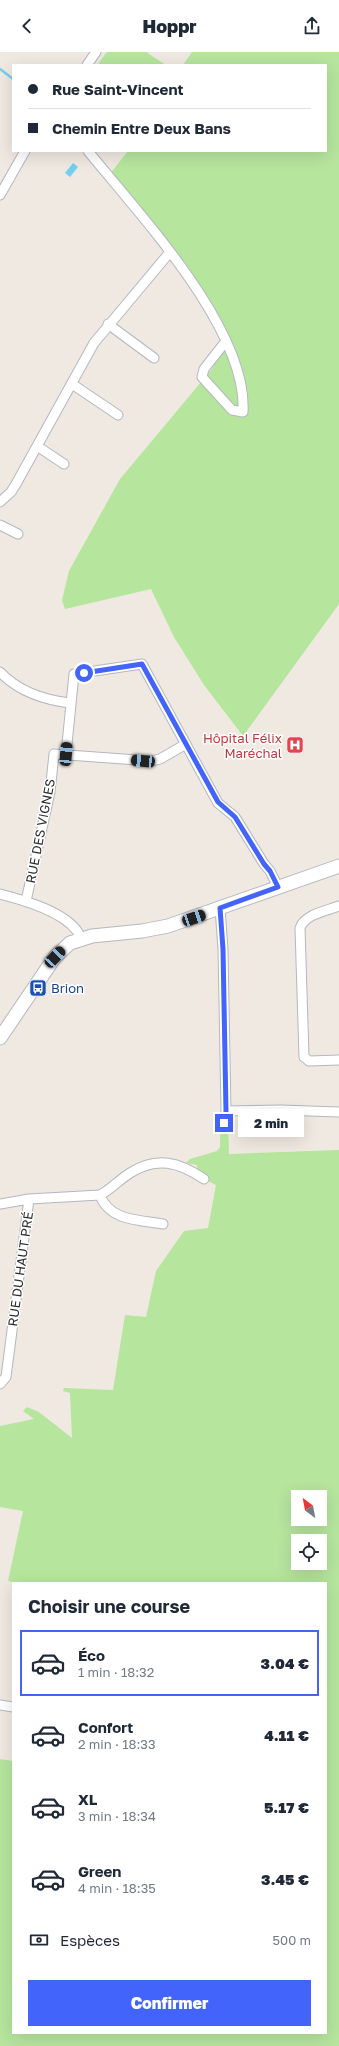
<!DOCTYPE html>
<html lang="fr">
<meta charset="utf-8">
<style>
:root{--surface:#fff;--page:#f2f2f3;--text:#1f2937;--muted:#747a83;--line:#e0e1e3;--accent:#4264fb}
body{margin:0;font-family:"Golos Text",sans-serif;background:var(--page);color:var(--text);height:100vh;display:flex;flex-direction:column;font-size:15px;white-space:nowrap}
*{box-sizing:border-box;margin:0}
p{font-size:13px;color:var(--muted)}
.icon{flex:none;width:22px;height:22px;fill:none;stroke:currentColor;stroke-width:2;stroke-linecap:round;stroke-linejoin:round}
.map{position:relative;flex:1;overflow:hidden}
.drawer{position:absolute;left:12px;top:1530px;width:315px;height:452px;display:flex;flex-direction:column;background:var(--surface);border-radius:0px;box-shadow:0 4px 16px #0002}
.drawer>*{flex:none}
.top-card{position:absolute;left:12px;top:12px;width:315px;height:88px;border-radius:0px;box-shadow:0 4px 16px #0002;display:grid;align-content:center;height:88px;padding:0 16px;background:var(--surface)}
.needle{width:26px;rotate:328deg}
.tools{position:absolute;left:291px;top:1438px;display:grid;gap:8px}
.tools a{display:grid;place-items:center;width:36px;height:36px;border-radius:0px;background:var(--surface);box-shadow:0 4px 16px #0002;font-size:20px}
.end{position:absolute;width:18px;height:18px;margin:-9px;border:5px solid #4264fb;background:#fff;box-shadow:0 0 0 2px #fff}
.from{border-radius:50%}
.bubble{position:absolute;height:28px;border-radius:0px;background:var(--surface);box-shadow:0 4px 16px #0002;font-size:13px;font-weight:800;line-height:28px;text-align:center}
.car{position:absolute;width:12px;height:24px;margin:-12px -6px;border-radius:5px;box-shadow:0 0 3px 1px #0007;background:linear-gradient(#222 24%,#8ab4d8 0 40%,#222 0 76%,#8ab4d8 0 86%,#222 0)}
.top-card b{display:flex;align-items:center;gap:14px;height:38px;font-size:15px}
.top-card b+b{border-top:1px solid var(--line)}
.top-card i{width:10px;height:10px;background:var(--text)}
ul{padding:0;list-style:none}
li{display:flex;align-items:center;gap:12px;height:66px;margin:0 8px 6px;padding:0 8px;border:2px solid transparent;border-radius:0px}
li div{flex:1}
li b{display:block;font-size:15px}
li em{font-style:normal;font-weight:800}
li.current{border-color:var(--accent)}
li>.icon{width:36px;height:36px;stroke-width:1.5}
h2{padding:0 16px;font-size:18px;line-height:48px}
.pay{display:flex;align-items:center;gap:10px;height:44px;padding:0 16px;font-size:15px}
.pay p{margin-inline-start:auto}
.cta{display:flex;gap:8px;margin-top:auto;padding:8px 16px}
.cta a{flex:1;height:46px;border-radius:0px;background:var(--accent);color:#fff;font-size:16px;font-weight:800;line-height:46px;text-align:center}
header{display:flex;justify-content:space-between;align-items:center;height:52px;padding:0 16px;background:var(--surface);font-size:18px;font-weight:800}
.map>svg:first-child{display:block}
.green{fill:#b6e59e;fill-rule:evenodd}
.water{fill:#75cff0}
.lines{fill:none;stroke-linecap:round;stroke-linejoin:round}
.stream{stroke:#75cff0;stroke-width:2.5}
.street-casing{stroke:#b4b7c1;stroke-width:11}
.secondary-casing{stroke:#b4b7c1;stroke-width:15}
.street{stroke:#fff;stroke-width:9}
.secondary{stroke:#fff;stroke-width:13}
.route{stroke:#4264fb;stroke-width:5}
.labels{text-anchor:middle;stroke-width:3;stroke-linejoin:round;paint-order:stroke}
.health-label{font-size:13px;fill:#be3a42;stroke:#fff;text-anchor:end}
.street-label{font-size:13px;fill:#2e2e2e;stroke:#fff}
.transit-label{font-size:13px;fill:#164399;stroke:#fff;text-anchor:start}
</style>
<header><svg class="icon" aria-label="back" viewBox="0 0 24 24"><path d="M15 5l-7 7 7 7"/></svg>Hoppr<svg class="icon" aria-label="share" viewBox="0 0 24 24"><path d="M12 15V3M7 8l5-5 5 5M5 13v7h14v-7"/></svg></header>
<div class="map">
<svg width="339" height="1994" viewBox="0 0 339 1994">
<rect width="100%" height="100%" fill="#efe9e1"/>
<!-- green -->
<path class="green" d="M107,0H146L166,13H97Z
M192,0H339V552L243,684L204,633L174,585L151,537L65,557L62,548L69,519L120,427L212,317L215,308L230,295L180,209L109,123L128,99H326V13H183Z
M228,1071L229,1102L339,1098V1994H0V1707L13,1709V1981H326V1531H16L8,1529L23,1459L0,1455V1374L34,1367L23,1359L27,1355L39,1360L72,1386L70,1341L63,1339L64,1336L113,1338L125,1263L146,1265L156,1219L184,1179L208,1176L216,1133C208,1129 197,1124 197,1113L186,1111L190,1107L217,1099L220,1095V1072ZM298,1445H320V1467H298ZM298,1489H320V1511H298Z"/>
<!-- water -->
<path class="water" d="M73,111L78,115L70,125L65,121Z"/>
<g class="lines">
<!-- stream -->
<path class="stream" d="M0,17L13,27"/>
<defs>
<path id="street" d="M87,13L96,0
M88,99C138,161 248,277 243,360L232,358L202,325L204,317L226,289
M0,143L25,99
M108,272L154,306
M72,332L118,363
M37,394L64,412
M0,450L11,440L16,432L94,291L170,200
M0,473L18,482
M0,620C18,639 45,648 70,651
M66,702L74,622L142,612L218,751L235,765L264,812L270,819L278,835
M0,842C24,848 71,861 81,886
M26,849L50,740L54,702L151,709L160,707L186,692
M339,854C326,859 305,862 300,876L304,1005L309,1009L339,1008
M220,856L223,897L226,1059L224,1071
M226,1059L280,1058L339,1060
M100,1143C109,1169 140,1168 163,1172
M0,1152L29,1147L100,1143C111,1137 119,1128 130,1121C157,1104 179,1110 204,1127
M0,1332L6,1325L29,1147
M0,1653L13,1655"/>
<path id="secondary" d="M0,986L55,905L70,891L92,884L142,879L168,874L339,814"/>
</defs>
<!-- street casing -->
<use href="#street" class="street-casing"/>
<!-- secondary casing -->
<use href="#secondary" class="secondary-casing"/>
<!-- street -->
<use href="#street" class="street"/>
<!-- secondary -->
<use href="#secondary" class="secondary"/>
</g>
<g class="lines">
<!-- route -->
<path class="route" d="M84,621L142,612L218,750L235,765L264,812L270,819L278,835L220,856L223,897L226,1059L224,1071"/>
</g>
<!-- icons -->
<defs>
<symbol id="hospital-square" viewBox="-11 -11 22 22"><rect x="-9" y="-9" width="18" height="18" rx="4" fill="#e0444e" stroke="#fff"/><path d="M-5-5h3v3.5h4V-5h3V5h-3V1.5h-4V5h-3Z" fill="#fff"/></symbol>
<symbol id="bus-square" viewBox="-11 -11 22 22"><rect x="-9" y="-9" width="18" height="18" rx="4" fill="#1a4fb4" stroke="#fff"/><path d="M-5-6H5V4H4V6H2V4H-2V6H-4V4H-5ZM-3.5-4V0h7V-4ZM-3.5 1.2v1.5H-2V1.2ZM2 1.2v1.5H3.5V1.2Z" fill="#fff"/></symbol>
</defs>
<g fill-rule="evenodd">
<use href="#hospital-square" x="285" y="683" width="20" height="20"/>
<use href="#bus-square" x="28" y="926" width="20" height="20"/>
</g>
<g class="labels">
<!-- health labels -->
<g class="health-label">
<text x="282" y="691">Hôpital Félix<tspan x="282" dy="15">Maréchal</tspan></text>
</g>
<!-- street labels -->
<g class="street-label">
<text transform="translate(40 779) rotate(-79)" y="5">RUE DES VIGNES</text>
<text transform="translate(20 1217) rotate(-82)" y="5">RUE DU HAUT PRÉ</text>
</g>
<!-- transit labels -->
<g class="transit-label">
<text x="51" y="941">Brion</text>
</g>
</g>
</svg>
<div class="tools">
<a><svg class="needle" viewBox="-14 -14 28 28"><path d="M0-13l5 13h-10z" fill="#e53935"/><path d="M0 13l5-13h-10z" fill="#747a83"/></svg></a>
<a><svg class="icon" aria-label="locate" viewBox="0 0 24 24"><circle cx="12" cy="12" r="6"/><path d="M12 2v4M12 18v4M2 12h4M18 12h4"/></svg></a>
</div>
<i class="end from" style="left:84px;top:621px"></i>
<i class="end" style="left:224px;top:1071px"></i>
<div class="bubble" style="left:238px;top:1057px;width:66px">2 min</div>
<i class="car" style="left:66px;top:702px;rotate:5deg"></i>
<i class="car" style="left:143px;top:709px;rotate:275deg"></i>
<i class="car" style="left:194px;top:866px;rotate:71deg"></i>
<i class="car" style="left:55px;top:905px;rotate:43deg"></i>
<div class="top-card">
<b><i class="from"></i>Rue Saint-Vincent</b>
<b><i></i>Chemin Entre Deux Bans</b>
</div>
<section class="drawer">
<h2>Choisir une course</h2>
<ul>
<li class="current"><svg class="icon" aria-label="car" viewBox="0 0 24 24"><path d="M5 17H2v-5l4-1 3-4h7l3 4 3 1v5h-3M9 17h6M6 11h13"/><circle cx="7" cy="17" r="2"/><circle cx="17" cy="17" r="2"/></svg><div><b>Éco</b><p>1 min · 18:32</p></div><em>3.04 €</em></li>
<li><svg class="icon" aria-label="car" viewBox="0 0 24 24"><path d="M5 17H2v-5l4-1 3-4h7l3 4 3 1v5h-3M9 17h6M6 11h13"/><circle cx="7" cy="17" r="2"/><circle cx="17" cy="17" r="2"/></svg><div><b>Confort</b><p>2 min · 18:33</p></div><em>4.11 €</em></li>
<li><svg class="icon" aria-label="car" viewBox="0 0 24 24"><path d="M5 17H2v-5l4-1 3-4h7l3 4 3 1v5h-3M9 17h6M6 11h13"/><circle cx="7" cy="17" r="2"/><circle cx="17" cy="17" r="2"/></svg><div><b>XL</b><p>3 min · 18:34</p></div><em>5.17 €</em></li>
<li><svg class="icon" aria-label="car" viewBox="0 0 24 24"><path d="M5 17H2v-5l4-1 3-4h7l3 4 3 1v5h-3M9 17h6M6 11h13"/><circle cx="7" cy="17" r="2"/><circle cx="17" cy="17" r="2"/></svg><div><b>Green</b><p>4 min · 18:35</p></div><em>3.45 €</em></li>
</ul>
<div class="pay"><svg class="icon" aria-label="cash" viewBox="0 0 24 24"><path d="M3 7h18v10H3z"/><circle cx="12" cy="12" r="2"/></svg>Espèces<p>500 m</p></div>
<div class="cta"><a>Confirmer</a></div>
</section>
</div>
